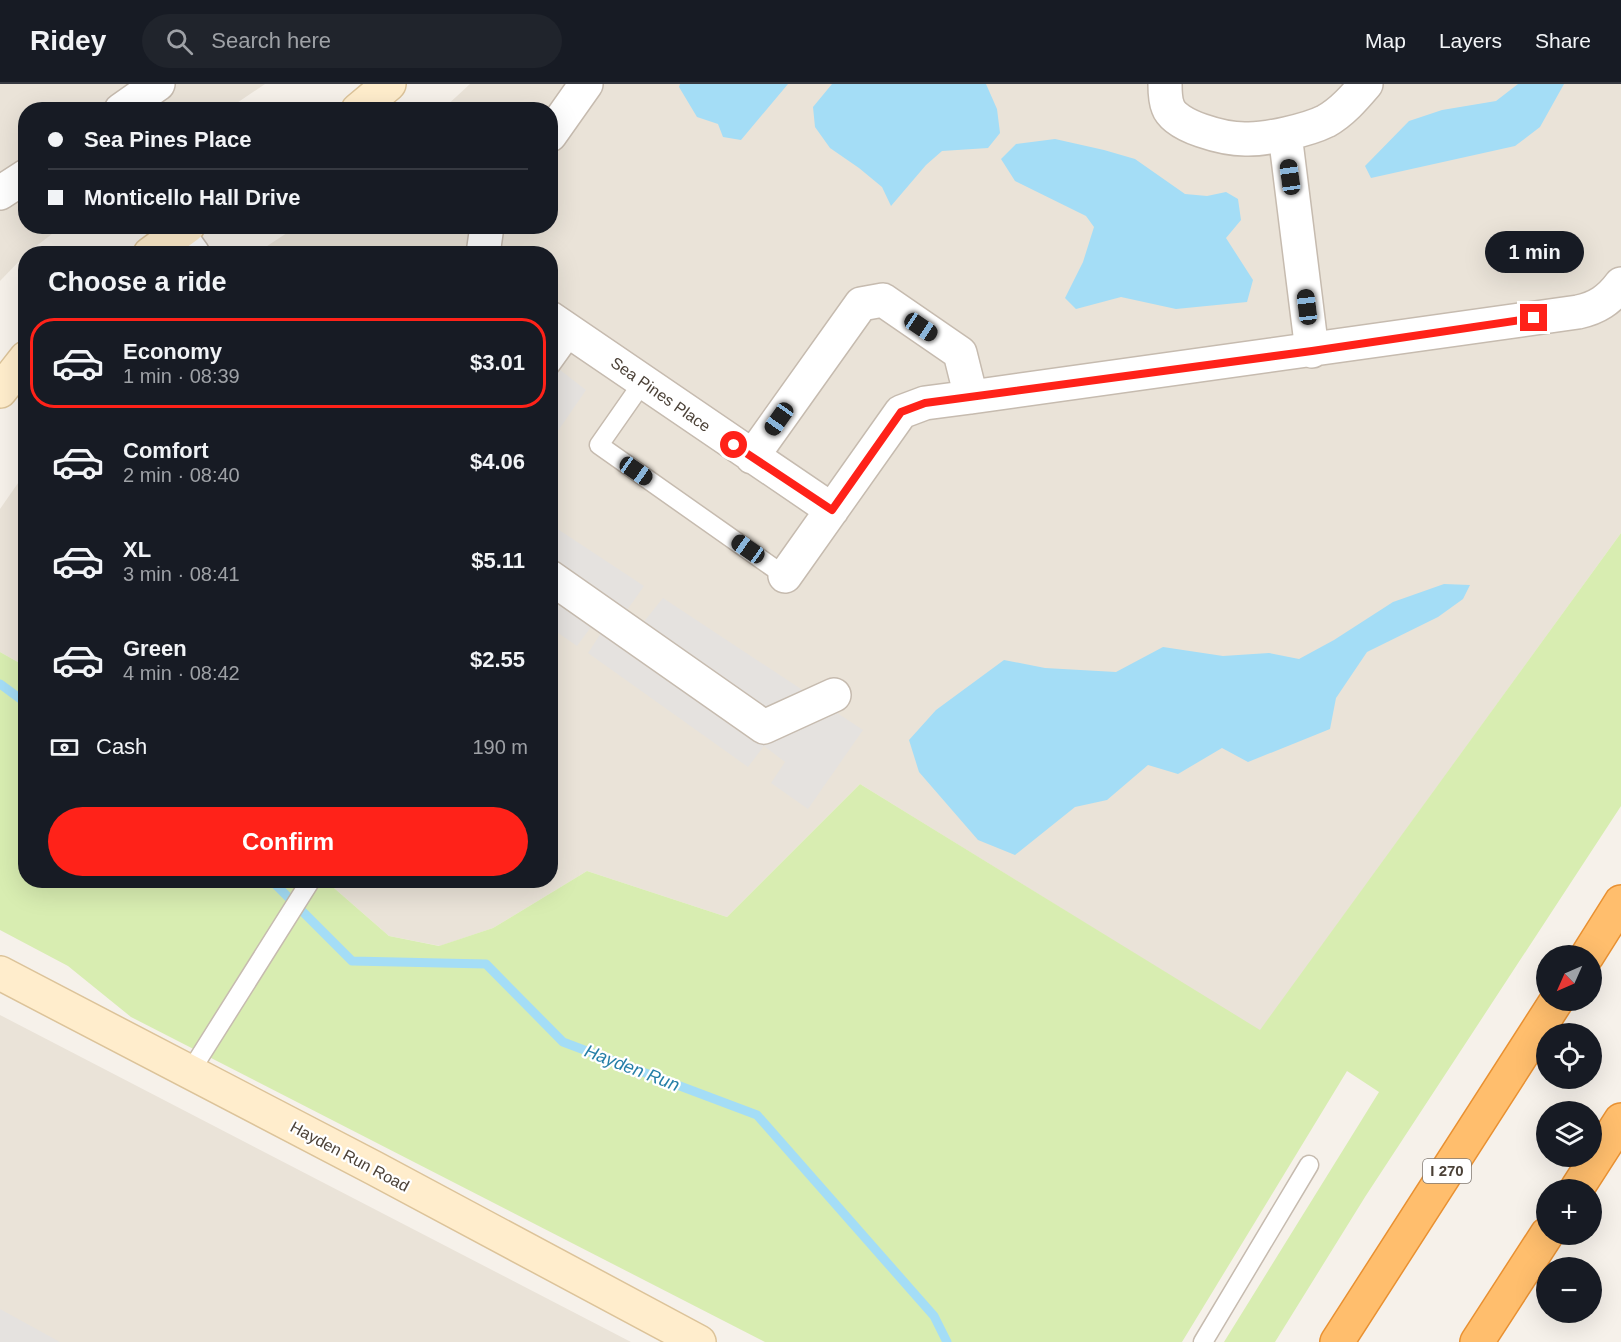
<!DOCTYPE html>
<meta charset="utf-8">
<style>
:root{--surface:#171b24;--page:#20242c;--text:#f1f3f6;--muted:#9ea1a6;--line:#363941;--accent:#ff2219}
body{margin:0;font-family:Arial,sans-serif;background:var(--page);color:var(--text);height:100vh;display:flex;flex-direction:column;font-size:22px;white-space:nowrap}
*{box-sizing:border-box;margin:0}
p{font-size:20px;color:var(--muted)}
.icon{flex:none;width:33px;height:33px;fill:none;stroke:currentColor;stroke-width:2;stroke-linecap:round;stroke-linejoin:round}
.map{position:relative;flex:1;overflow:hidden}
.side{position:absolute;left:18px;top:162px;width:540px;height:642px;display:flex;flex-direction:column;background:var(--surface);border-radius:24px;box-shadow:0 6px 24px #0002}
.side>*{flex:none}
.banner{position:absolute;left:18px;top:18px;width:540px;height:132px;border-radius:24px;box-shadow:0 6px 24px #0002;display:grid;align-content:center;height:132px;padding:0 30px;background:var(--surface)}
.needle{width:39px;rotate:225deg}
.buttons{position:absolute;left:1536px;top:861px;display:grid;gap:12px}
.buttons a{display:grid;place-items:center;width:66px;height:66px;border-radius:50%;background:var(--surface);box-shadow:0 6px 24px #0002;font-size:30px}
.end{position:absolute;width:27px;height:27px;margin:-14px;border:8px solid #ff2219;background:#fff;box-shadow:0 0 0 3px #fff}
.from{border-radius:50%}
.bubble{position:absolute;height:42px;border-radius:21px;background:var(--surface);box-shadow:0 6px 24px #0002;font-size:20px;font-weight:700;line-height:42px;text-align:center}
.car{position:absolute;width:18px;height:36px;margin:-18px -9px;border-radius:8px;box-shadow:0 0 4px 2px #0007;background:linear-gradient(#222 24%,#8ab4d8 0 40%,#222 0 76%,#8ab4d8 0 86%,#222 0)}
.banner b{display:flex;align-items:center;gap:21px;height:57px;font-size:22px}
.banner b+b{border-top:2px solid var(--line)}
.banner i{width:15px;height:15px;background:var(--text)}
ul{padding:0;list-style:none}
li{display:flex;align-items:center;gap:18px;height:90px;margin:0 12px 9px;padding:0 18px;border:3px solid transparent;border-radius:24px}
li div{flex:1}
li b{display:block;font-size:22px}
li em{font-style:normal;font-weight:700}
li.active{border-color:var(--accent)}
li>.icon{width:54px;height:54px;stroke-width:1.5}
h2{padding:0 30px;font-size:27px;line-height:72px}
.pay{display:flex;align-items:center;gap:15px;height:66px;padding:0 30px;font-size:22px}
.pay p{margin-inline-start:auto}
.cta{display:flex;gap:12px;margin-top:auto;padding:12px 30px}
.cta a{flex:1;height:69px;border-radius:36px;background:var(--accent);color:#fff;font-size:24px;font-weight:700;line-height:69px;text-align:center}
header{display:flex;align-items:center;gap:36px;box-sizing:border-box;height:84px;padding:0 30px;background:var(--surface);border-bottom:2px solid var(--line)}
header strong{font-size:28px}
nav{display:flex;gap:33px;margin-inline-start:auto;font-size:21px}
.search{width:420px;height:54px;background:var(--page);display:flex;align-items:center;gap:15px;box-sizing:border-box;padding:0 21px;border-radius:33px;color:var(--muted);font-size:22px}
.map>svg:first-child{display:block}
.residential{fill:#eae3d8}
.green{fill:#d8edb1}
.parking{fill:#e5e2df}
.water{fill:#a4ddf6}
.lines{fill:none;stroke-linecap:round;stroke-linejoin:round}
.stream{stroke:#a4ddf6;stroke-width:9}
.lane-casing{stroke:#c6bbaf;stroke-width:21}
.street-casing{stroke:#c6bbaf;stroke-width:36}
.secondary-casing{stroke:#dcc399;stroke-width:36}
.highway-casing{stroke:#e99132;stroke-width:36}
.lane{stroke:#fff;stroke-width:18}
.street{stroke:#fff;stroke-width:33}
.secondary{stroke:#ffedcc;stroke-width:33}
.highway{stroke:#ffbe6d;stroke-width:33}
.route{stroke:#ff2219;stroke-width:8}
.labels{text-anchor:middle;stroke-width:4.5;stroke-linejoin:round;paint-order:stroke}
.shield{fill:#fff;stroke:#817a73;stroke-width:1.5}
.shield-label{font-size:15px;font-weight:bold;fill:#4b4137}
.street-label{font-size:16px;fill:#4b4137;stroke:#fff}
.water-label{font-size:18px;font-style:italic;fill:#247ea7;stroke:#fff}
</style>
<header>
<strong>Ridey</strong>
<div class="search"><svg class="icon" aria-label="search" viewBox="0 0 24 24"><circle cx="10" cy="10" r="6"/><path d="M15 15l6 6"/></svg>Search here</div>
<nav><a>Map</a><a>Layers</a><a>Share</a></nav>
</header>
<div class="map">
<svg width="1621" height="1258" viewBox="0 0 1621 1258">
<rect width="100%" height="100%" fill="#f6f1ea"/>
<!-- residential -->
<path class="residential" d="M0,0H265L228,25L26,26V142L61,143L26,170L0,197Z
M470,0H1621V449L1260,947L860,700L727,833L587,787L493,844L440,862L389,852L326,797L550,796V170H255L296,143L550,142V26L443,25Z
M25,389V582L0,568V425Z
M0,931L631,1258H0Z"/>
<!-- green -->
<path class="green" d="M1621,449V722L1365,1113L1275,1258H1224L1379,1008L1347,987L1182,1258H765L131,933L68,882L0,846V568L25,582L26,796L326,797L389,852L439,862L493,844L587,787L727,833L860,700L1260,946Z"/>
<!-- parking -->
<path class="parking" d="M551,279L586,306L551,357Z
M550,440L644,502L625,529L642,540L663,514L863,646L808,725L771,699L785,678L764,662L748,683L588,569L601,549L591,543L577,562L551,544Z
M0,1225L60,1258H0Z"/>
<!-- water -->
<path class="water" d="M680,0H788L741,56L723,53L718,40L697,33L679,3Z
M832,0H986L997,25L1000,49L988,64L942,67L926,81L891,122L882,103L859,84L830,64L815,43L813,23Z
M1518,0H1564L1540,43L1515,62L1371,94L1365,82L1409,37L1442,26L1496,17Z
M1055,55L1104,66L1135,75L1185,110L1207,112L1226,108L1238,115L1241,136L1226,154L1253,196L1247,218L1176,225L1121,213L1076,225L1065,214L1083,178L1094,143L1086,132L1015,97L1001,75L1016,60Z
M1444,500L1470,501L1463,515L1438,533L1367,568L1336,614L1330,645L1248,678L1222,664L1178,690L1148,681L1107,716L1075,723L1015,771L978,756L919,688L909,656L936,626L1004,576L1045,584L1116,588L1163,563L1223,572L1269,569L1299,575L1334,556L1393,518Z"/>
<g class="lines">
<!-- stream -->
<path class="stream" d="M0,600L26,619
M271,796L352,877L486,880L563,958L757,1031L934,1232L947,1258"/>
<defs>
<path id="lane" d="M550,282L573,250
M643,298L599,361L785,492
M190,988L311,796
M1203,1258L1309,1081"/>
<path id="street" d="M1165,0C1165,7 1165,16 1168,23C1175,43 1225,55 1245,55C1265,56 1308,46 1326,37C1342,28 1354,14 1366,0
M121,26L158,0
M1285,50L1312,267
M550,51L586,0
M0,109L26,92
M178,149L193,170
M483,170L487,142
M550,234L832,426
M752,373L861,220L883,216L960,269L971,313L1578,228C1597,224 1609,216 1621,200
M785,492L901,328L925,319L971,313
M550,493L764,643L834,611"/>
<path id="secondary" d="M358,26L389,0
M150,170L188,142
M0,307L26,274
M0,889L374,1084L699,1258"/>
<path id="highway" d="M1587,872L1621,818
M1576,1106L1621,1036
M1337,1258L1557,916
M1477,1258L1547,1150"/>
</defs>
<!-- lane casing -->
<use href="#lane" class="lane-casing"/>
<!-- street casing -->
<use href="#street" class="street-casing"/>
<!-- secondary casing -->
<use href="#secondary" class="secondary-casing"/>
<!-- highway casing -->
<use href="#highway" class="highway-casing"/>
<!-- lane -->
<use href="#lane" class="lane"/>
<!-- street -->
<use href="#street" class="street"/>
<!-- secondary -->
<use href="#secondary" class="secondary"/>
<!-- highway -->
<use href="#highway" class="highway"/>
</g>
<g class="lines">
<!-- route -->
<path class="route" d="M734,361L832,426L901,328L925,319L1312,267L1534,234"/>
</g>
<g class="labels">
<!-- shield labels -->
<rect class="shield" x="1423" y="1075" width="48" height="24" rx="4.5"/>
<g class="shield-label">
<text x="1447" y="1092">I 270</text>
</g>
<!-- street labels -->
<g class="street-label">
<text transform="translate(661 310) rotate(35)" y="6">Sea Pines Place</text>
<text transform="translate(350 1072) rotate(28)" y="6">Hayden Run Road</text>
</g>
<!-- water labels -->
<g class="water-label">
<text transform="translate(632 984) rotate(21)" y="6">Hayden Run</text>
</g>
</g>
</svg>
<div class="buttons">
<a><svg class="needle" viewBox="-14 -14 28 28"><path d="M0-13l5 13h-10z" fill="#e53935"/><path d="M0 13l5-13h-10z" fill="#9ea1a6"/></svg></a>
<a><svg class="icon" aria-label="locate" viewBox="0 0 24 24"><circle cx="12" cy="12" r="6"/><path d="M12 2v4M12 18v4M2 12h4M18 12h4"/></svg></a>
<a><svg class="icon" aria-label="layers" viewBox="0 0 24 24"><path d="M12 4l9 5-9 5-9-5zM3 14l9 5 9-5"/></svg></a>
<a>+</a>
<a>−</a>
</div>
<i class="end from" style="left:734px;top:361px"></i>
<i class="end" style="left:1534px;top:234px"></i>
<div class="bubble" style="left:1485px;top:147px;width:99px">1 min</div>
<i class="car" style="left:1290px;top:93px;rotate:352deg"></i>
<i class="car" style="left:1307px;top:223px;rotate:353deg"></i>
<i class="car" style="left:921px;top:243px;rotate:124deg"></i>
<i class="car" style="left:779px;top:335px;rotate:215deg"></i>
<i class="car" style="left:636px;top:387px;rotate:125deg"></i>
<i class="car" style="left:748px;top:465px;rotate:305deg"></i>
<div class="banner">
<b><i class="from"></i>Sea Pines Place</b>
<b><i></i>Monticello Hall Drive</b>
</div>
<section class="side">
<h2>Choose a ride</h2>
<ul>
<li class="active"><svg class="icon" aria-label="car" viewBox="0 0 24 24"><path d="M5 17H2v-5l4-1 3-4h7l3 4 3 1v5h-3M9 17h6M6 11h13"/><circle cx="7" cy="17" r="2"/><circle cx="17" cy="17" r="2"/></svg><div><b>Economy</b><p>1 min · 08:39</p></div><em>$3.01</em></li>
<li><svg class="icon" aria-label="car" viewBox="0 0 24 24"><path d="M5 17H2v-5l4-1 3-4h7l3 4 3 1v5h-3M9 17h6M6 11h13"/><circle cx="7" cy="17" r="2"/><circle cx="17" cy="17" r="2"/></svg><div><b>Comfort</b><p>2 min · 08:40</p></div><em>$4.06</em></li>
<li><svg class="icon" aria-label="car" viewBox="0 0 24 24"><path d="M5 17H2v-5l4-1 3-4h7l3 4 3 1v5h-3M9 17h6M6 11h13"/><circle cx="7" cy="17" r="2"/><circle cx="17" cy="17" r="2"/></svg><div><b>XL</b><p>3 min · 08:41</p></div><em>$5.11</em></li>
<li><svg class="icon" aria-label="car" viewBox="0 0 24 24"><path d="M5 17H2v-5l4-1 3-4h7l3 4 3 1v5h-3M9 17h6M6 11h13"/><circle cx="7" cy="17" r="2"/><circle cx="17" cy="17" r="2"/></svg><div><b>Green</b><p>4 min · 08:42</p></div><em>$2.55</em></li>
</ul>
<div class="pay"><svg class="icon" aria-label="cash" viewBox="0 0 24 24"><path d="M3 7h18v10H3z"/><circle cx="12" cy="12" r="2"/></svg>Cash<p>190 m</p></div>
<div class="cta"><a>Confirm</a></div>
</section>
</div>
